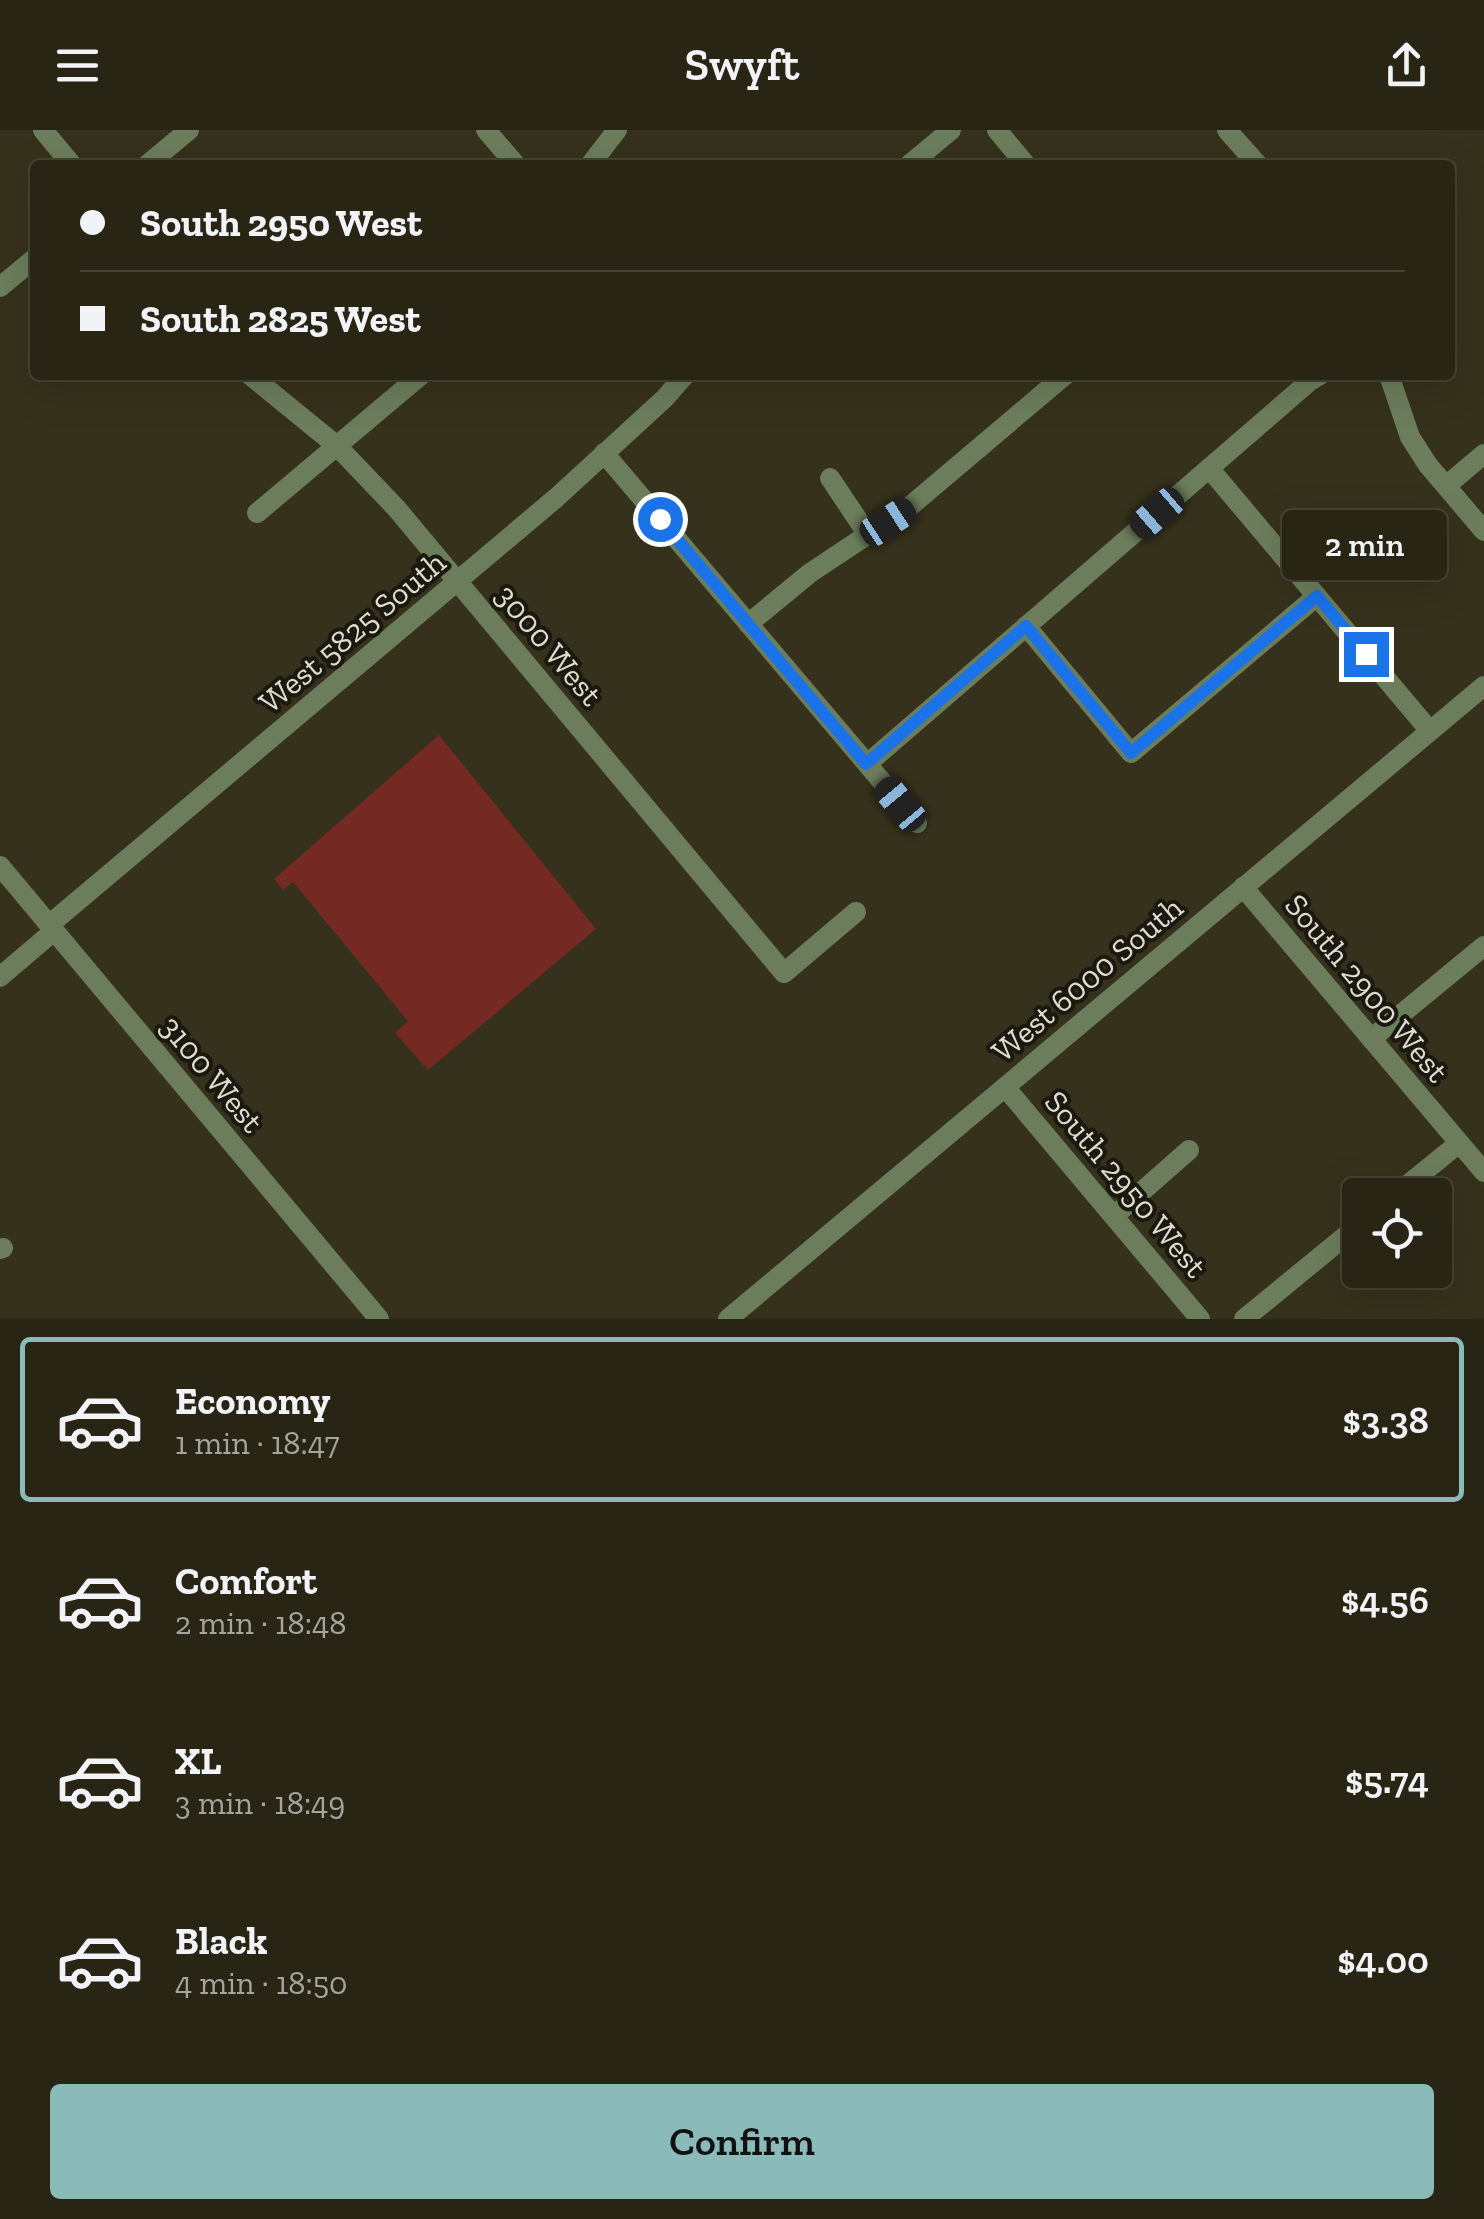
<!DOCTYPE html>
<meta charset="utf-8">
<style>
:root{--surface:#282515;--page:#343122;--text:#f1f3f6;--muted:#a5a5a0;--line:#444234;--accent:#8bbbb9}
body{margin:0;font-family:"Zilla Slab",serif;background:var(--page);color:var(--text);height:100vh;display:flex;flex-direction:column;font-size:38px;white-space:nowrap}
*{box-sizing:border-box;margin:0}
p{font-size:32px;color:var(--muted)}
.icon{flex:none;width:55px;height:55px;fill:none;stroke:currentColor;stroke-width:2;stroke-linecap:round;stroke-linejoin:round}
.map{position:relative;height:1189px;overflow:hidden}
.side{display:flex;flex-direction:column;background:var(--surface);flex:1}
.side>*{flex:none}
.banner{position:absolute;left:30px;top:30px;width:1425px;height:220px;border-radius:10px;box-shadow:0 10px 40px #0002,0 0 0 2px var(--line);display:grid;align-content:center;height:220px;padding:0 50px;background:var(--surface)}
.buttons{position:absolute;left:1342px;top:1048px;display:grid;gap:20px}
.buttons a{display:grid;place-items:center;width:110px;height:110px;border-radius:10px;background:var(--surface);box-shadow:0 10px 40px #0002,0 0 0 2px var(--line);font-size:50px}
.end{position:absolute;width:45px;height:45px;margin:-22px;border:12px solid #1a73e8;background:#fff;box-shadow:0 0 0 5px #fff}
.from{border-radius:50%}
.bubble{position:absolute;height:70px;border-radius:10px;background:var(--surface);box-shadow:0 10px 40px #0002,0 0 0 2px var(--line);font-size:32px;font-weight:600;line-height:70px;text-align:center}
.car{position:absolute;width:30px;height:60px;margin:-30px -15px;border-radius:12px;box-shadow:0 0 8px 2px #0007;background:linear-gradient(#222 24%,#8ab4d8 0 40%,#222 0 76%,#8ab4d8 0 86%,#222 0)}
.banner b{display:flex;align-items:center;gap:35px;height:95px;font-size:38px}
.banner b+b{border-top:2px solid var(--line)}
.banner i{width:25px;height:25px;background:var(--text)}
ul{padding:18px 0 0;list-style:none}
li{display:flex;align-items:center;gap:30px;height:165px;margin:0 20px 15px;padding:0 30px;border:5px solid transparent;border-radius:10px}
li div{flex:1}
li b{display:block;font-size:38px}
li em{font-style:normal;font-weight:600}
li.selected{border-color:var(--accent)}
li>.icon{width:90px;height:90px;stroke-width:1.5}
.button{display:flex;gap:20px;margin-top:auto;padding:20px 50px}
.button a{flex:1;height:115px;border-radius:10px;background:var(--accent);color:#111;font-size:40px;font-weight:600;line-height:115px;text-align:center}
header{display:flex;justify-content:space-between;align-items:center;height:130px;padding:0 50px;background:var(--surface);font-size:45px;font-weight:600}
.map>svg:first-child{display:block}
.green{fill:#742a22}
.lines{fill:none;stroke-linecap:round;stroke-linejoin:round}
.minor{stroke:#6b7d5b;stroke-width:20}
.route{stroke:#1a73e8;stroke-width:12}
.labels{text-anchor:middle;stroke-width:8;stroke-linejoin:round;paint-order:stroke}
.street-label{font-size:32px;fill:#dfdcd0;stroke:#1b190f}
</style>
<header><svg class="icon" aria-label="menu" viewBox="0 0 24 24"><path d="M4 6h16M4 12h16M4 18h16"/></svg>Swyft<svg class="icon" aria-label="share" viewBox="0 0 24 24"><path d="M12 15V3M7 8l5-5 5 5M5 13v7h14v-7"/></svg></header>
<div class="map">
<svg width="1484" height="1189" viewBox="0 0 1484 1189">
<rect width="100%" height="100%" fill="#36311c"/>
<!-- green -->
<path class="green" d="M439,605L596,799L428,940L395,903L408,891L293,752L283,760L274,749Z"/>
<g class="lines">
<!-- minor -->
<path class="minor" d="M43,0L72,35
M486,0L516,35
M997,0L1026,35
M1227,0L1258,35
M147,35L189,0
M590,35L617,0
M909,35L951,0
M0,157L35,128
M250,245L337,316L397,379L784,843L856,782
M1389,245L1410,307L1428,335L1484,401
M604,323L917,693
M1209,338L1430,601
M830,348L868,405
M1446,356L1484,324
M257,383L421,245
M748,494L810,443L908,378L1065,245
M1026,496L1131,623L1317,466
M867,634L1310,251L1320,245
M0,736L379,1189
M1243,757L1484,1042
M49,795L556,368L665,268L685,245
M0,847L54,801
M1371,909L1484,816
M1005,957L1200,1189
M1395,1065L1458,1014
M1114,1086L1189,1020
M0,1119L3,1118
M728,1189L1484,556
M1244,1189L1360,1094"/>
</g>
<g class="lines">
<!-- route -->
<path class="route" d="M660,389L866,634L1026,496L1131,623L1317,466L1366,524"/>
</g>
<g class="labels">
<!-- street labels -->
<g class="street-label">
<text transform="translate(352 502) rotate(-40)" y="11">West 5825 South</text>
<text transform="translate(549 515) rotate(50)" y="11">3000 West</text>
<text transform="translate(1087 849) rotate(-40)" y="11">West 6000 South</text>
<text transform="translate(1367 858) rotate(50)" y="11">South 2900 West</text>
<text transform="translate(212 944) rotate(50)" y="11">3100 West</text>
<text transform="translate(1126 1054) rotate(50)" y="11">South 2950 West</text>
</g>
</g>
</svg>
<div class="buttons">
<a><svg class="icon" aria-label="locate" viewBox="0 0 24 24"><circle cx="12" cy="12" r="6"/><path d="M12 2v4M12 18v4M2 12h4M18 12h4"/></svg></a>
</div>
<i class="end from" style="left:660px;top:389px"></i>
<i class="end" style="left:1366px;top:524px"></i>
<div class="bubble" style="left:1282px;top:380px;width:165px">2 min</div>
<i class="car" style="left:1157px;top:383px;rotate:229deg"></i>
<i class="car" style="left:888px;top:392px;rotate:57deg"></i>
<i class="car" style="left:900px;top:674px;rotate:320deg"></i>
<div class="banner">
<b><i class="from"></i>South 2950 West</b>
<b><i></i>South 2825 West</b>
</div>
</div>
<section class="side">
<ul>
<li class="selected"><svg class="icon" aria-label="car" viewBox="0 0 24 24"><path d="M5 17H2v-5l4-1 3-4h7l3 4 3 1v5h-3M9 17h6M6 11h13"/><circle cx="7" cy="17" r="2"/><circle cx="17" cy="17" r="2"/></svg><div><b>Economy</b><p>1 min · 18:47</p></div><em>$3.38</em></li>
<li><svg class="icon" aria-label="car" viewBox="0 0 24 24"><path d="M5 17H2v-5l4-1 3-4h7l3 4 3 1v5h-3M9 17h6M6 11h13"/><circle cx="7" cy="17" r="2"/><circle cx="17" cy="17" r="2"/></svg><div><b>Comfort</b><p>2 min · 18:48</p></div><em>$4.56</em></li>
<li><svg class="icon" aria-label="car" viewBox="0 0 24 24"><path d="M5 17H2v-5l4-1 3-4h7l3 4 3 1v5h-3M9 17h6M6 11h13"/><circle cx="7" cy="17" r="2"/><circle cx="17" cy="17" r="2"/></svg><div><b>XL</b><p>3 min · 18:49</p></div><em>$5.74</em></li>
<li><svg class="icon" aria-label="car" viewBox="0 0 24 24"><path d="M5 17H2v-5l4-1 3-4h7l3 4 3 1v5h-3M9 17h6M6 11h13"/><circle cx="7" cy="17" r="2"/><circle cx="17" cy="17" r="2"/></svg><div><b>Black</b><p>4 min · 18:50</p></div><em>$4.00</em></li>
</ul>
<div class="button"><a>Confirm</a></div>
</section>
